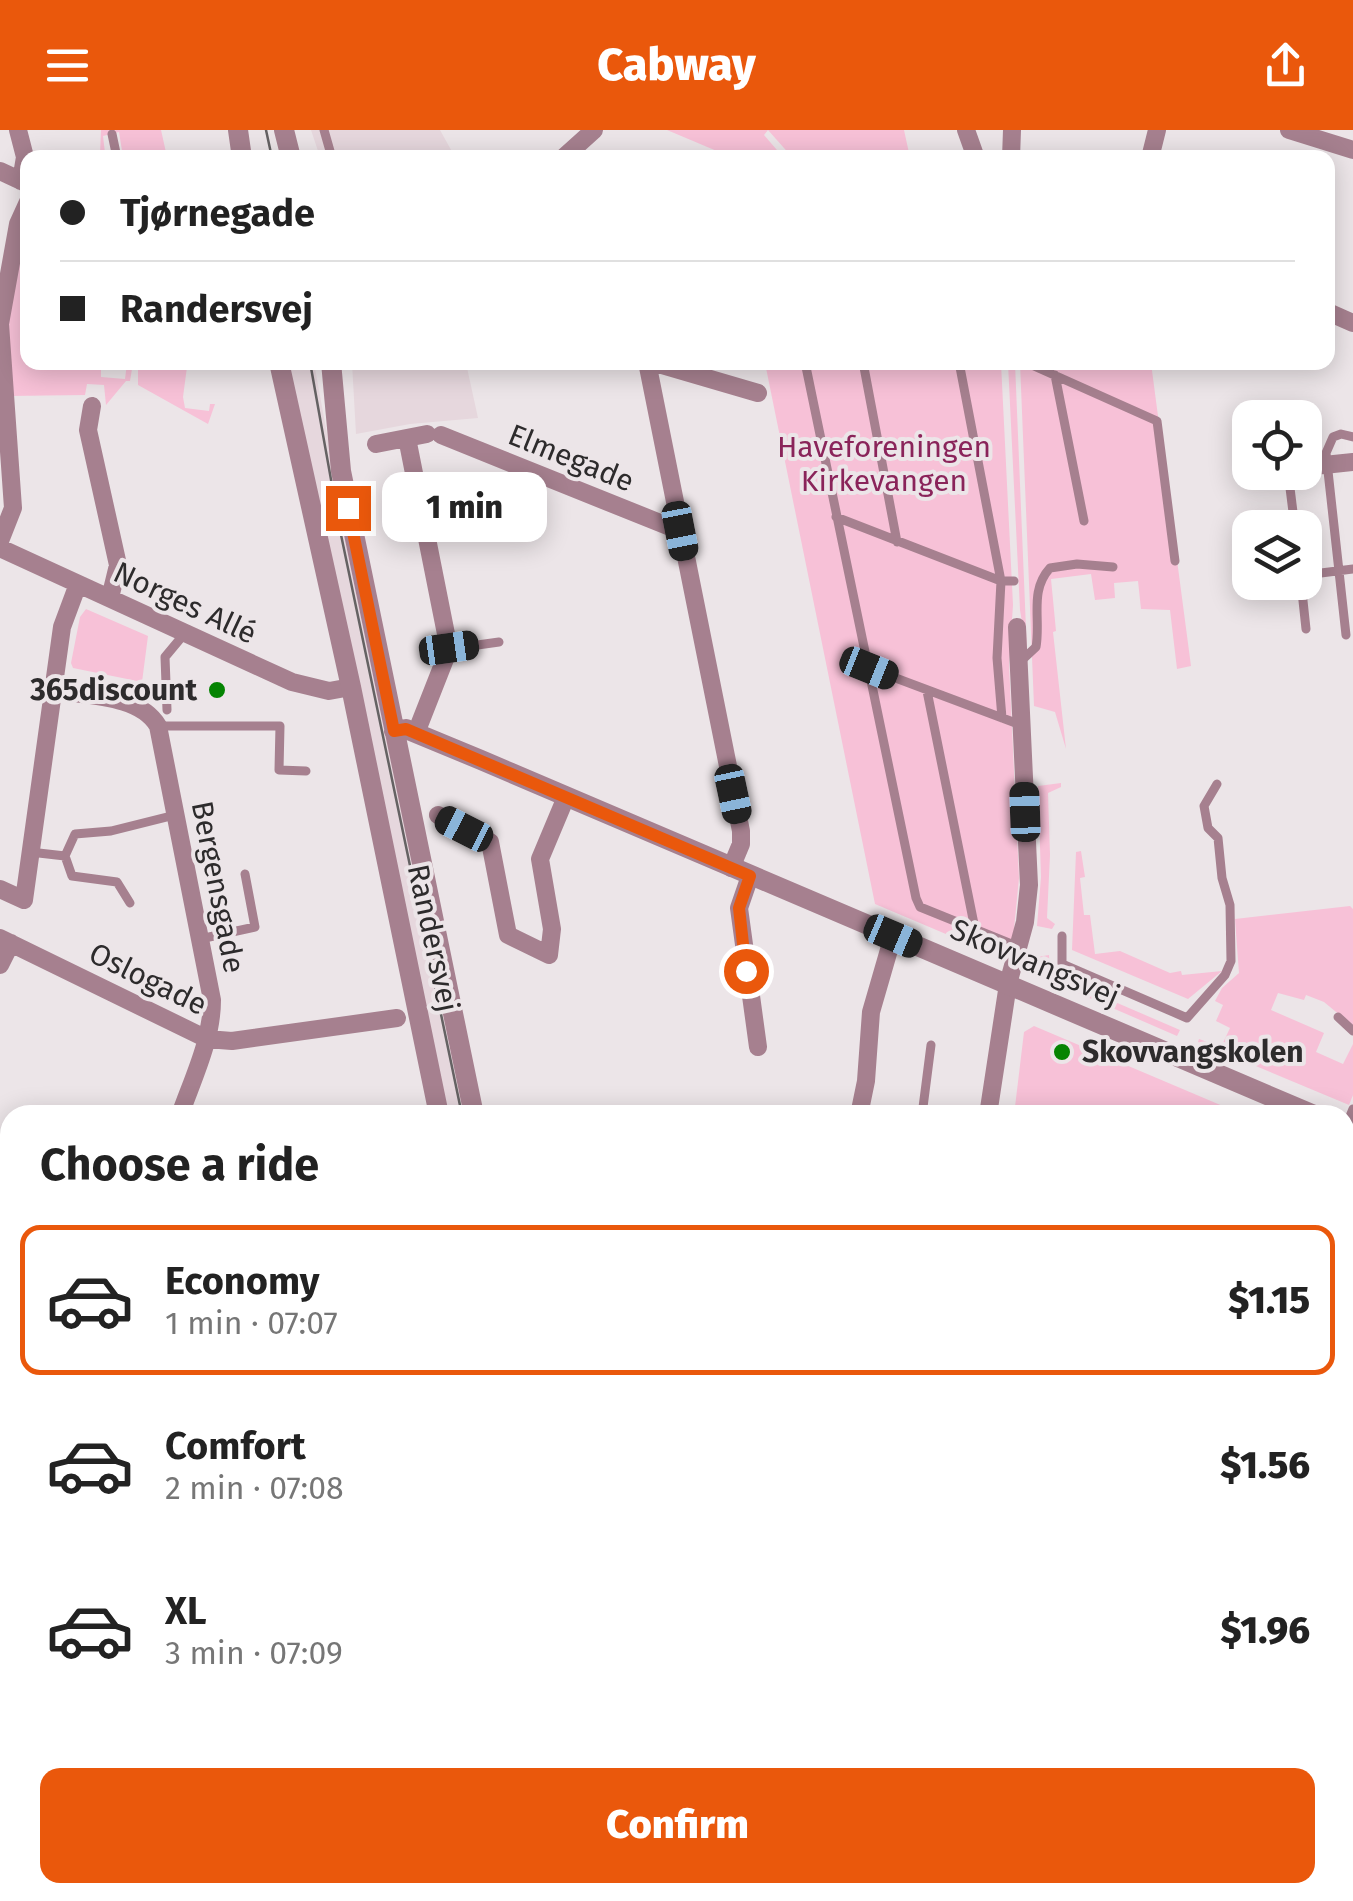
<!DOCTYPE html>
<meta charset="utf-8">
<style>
:root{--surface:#fff;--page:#f6f6f6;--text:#222;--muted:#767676;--line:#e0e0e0;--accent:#ea580c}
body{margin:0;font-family:"Fira Sans",sans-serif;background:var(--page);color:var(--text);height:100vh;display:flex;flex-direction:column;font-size:38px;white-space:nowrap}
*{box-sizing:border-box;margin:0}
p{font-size:32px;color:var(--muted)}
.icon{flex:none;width:55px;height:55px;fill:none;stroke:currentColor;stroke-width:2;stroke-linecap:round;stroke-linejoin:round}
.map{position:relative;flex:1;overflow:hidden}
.sheet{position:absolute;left:0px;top:975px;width:1355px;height:798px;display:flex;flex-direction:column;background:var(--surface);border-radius:30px 30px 0 0;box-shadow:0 5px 25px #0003}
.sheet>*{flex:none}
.banner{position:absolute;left:20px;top:20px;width:1315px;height:220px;border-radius:20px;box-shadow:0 5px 25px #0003;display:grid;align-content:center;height:220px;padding:0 40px;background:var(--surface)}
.buttons{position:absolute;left:1232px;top:270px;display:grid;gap:20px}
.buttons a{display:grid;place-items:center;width:90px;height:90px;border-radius:20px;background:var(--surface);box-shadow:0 5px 25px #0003;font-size:50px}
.end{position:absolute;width:45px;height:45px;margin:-22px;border:12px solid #ea580c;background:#fff;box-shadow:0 0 0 5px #fff}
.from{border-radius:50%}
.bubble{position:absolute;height:70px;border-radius:20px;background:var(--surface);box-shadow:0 5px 25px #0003;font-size:32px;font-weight:800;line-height:70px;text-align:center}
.car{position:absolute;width:30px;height:60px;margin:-30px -15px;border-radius:12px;box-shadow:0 0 8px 2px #0007;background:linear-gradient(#222 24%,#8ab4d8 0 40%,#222 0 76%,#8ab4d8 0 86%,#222 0)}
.banner b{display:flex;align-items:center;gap:35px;height:95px;font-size:38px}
.banner b+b{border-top:2px solid var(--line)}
.banner i{width:25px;height:25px;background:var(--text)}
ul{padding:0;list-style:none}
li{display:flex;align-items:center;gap:30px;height:150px;margin:0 20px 15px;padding:0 20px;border:5px solid transparent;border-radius:20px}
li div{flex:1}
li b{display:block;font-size:38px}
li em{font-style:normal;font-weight:800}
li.current{border-color:var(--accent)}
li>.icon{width:90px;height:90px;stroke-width:1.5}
h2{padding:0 40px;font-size:45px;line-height:120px}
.action{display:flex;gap:20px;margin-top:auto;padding:20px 40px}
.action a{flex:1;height:115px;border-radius:20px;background:var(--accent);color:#fff;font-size:40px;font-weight:800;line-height:115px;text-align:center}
header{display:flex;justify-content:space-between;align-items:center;height:130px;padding:0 40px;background:var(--accent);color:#fff;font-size:45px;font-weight:800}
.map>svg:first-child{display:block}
.built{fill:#e6d7dd}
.green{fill:#f7c1d7}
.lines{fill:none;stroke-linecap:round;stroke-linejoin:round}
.service{stroke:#a6808f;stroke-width:9}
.minor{stroke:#a6808f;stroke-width:18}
.tertiary{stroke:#a6808f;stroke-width:20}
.tram{stroke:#656263;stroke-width:2.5}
.route{stroke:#ea580c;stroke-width:12}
.poi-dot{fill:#058402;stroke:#ece5e8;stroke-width:4}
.labels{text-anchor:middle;stroke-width:8;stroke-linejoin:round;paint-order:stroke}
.park-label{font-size:30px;fill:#8a245a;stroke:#ece5e8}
.street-label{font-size:30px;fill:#2d2b2c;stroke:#ece5e8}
.poi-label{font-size:30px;font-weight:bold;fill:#2d2b2c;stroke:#ece5e8;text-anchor:end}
</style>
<header><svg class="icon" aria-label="menu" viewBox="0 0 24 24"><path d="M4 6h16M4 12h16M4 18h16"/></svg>Cabway<svg class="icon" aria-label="share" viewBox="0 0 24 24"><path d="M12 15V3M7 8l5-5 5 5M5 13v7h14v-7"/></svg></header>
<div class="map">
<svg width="1353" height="1771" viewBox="0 0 1353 1771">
<rect width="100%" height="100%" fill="#ece5e8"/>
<!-- built -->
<path class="built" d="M311,0H440L455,27H320Z
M288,233H314L340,375L467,985H447Z
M352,233H466L478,288L410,294L356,304Z
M1345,1027L1353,1031V1478L1345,1475Z
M240,1762L566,1763V1771H236Z
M1084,1762V1771H658L656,1763Z"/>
<!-- green -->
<path class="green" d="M101,0H161L167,27H123L119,2L103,6L105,23L100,24Z
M667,0H768L764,5L783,27H731Z
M768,0H904L909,23L903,28L792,27Z
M27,87L28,232L98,233H101V247L125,249L127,233H133L130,251H126L106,275L104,255L87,254L85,265L9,266L6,201Z
M138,233H177L187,237L183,267L185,278L209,281L210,274H215L208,294L138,255Z
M765,233H1001L1013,475L1009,534L1019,748L1013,809L986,821L875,774Z
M1008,233H1015L1027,523L1020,480Z
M1020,233H1151L1191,536L1177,539L1170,480L1141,479L1138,451L1114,453L1115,468L1095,470L1091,444L1051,449L1056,501L1053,502L1066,619L1055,582L1034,576Z
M86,479L148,506L142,552L73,538L71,533L80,487Z
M1061,653V657L1048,663L1050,725L1047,788L1055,794L1052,799L1037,796L1041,747L1038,656Z
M1081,721L1085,747L1080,748L1084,785H1090L1095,824L1120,821L1170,843L1181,841L1182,845L1222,841L1188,869L1072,820L1076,722Z
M1350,776L1353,779V896L1324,872L1306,865L1304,870L1278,863L1271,880L1324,903L1316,922L1343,934L1353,914V965L1349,975L1198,912L1199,909L1221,917L1230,898L1216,891L1223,875L1215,871L1222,858L1239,843L1235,789Z
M1049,825L1050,844L1180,900L1177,906L1041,847L1031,828Z
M1034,896L1244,985H1014L1024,902Z
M10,1739V1762L240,1763L236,1771H0V1747Z"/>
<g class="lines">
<!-- service -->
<path class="service" d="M324,0L332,28
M112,4L116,23L113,28
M805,232L916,768L920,777L1019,817
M863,232L897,412
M959,232L1001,451L997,528L1002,588
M1025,232L1157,291L1175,431
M1055,245L1084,391
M1280,285L1281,288
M1288,342L1295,398
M836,387L1001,451H1014
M1305,445L1353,439
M1301,452L1306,499
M1346,505L1326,323L1333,307L1341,304L1353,307
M449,519L499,512
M1021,531L1036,517C1041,489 1029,461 1050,438L1077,434L1113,437
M869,538L1021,595
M927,561L975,799
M167,580L165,527L185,503
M158,596H280L279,640L306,641
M30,722L65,726L75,704L111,701L175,685
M65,726L72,746L117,752L130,773
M1062,806V834L1187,888L1225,845L1231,831L1230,775L1222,748L1218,708L1208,698L1204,676L1217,654
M200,809L255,797L245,744
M1338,887L1353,901
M922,985L931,915
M1346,996L1353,979
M0,1164L10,1168
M1034,1762L1037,1767L1067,1765
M686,1767L707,1762
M266,1771L270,1762
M341,1771L345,1762"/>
<!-- minor -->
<path class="minor" d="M18,0L25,27L21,51
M966,0L976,28
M1289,0L1353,20
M563,28L594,0
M1011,28L1012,0
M1150,28L1157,0
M0,41L28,54
M1328,182L1353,193
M647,232L741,701V714L731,738
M652,232L758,263
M92,276L88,300L118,435L110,468
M441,305L680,401
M407,308L449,519L416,603
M376,314L427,304
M1305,337L1353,332
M0,411L13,378L0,194L18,94L28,72
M0,418L292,552L329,561L351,557
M52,560C84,566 140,564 158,596L212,870C212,910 193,948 180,985
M438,685L490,712L508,805L549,825L552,799L540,729L566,667
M750,746L739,778L758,917
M0,759L24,770L62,497L78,454
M0,808L207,909L232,911L397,888
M0,835L11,813
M859,985L866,951L871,882L893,806
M988,985L1008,854L1025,792L1029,755L1017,497
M0,1022L10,1026
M0,1230L10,1235
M0,1444L10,1449
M0,1496L10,1467
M1345,1509L1353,1512
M1345,1661L1353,1645
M1345,1759L1353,1756
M754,1762L756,1771
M1066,1762L1067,1771
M1096,1762L1097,1771
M1305,1771L1332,1762"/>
<!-- tertiary -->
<path class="tertiary" d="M238,0L242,28
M284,0L291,28
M279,232L351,557L439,985
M331,232L341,341L474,985
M394,601L406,599L481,630L1314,985
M1345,998L1353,1002
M0,1711L10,1703
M587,1762V1771
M630,1762L632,1771"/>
<!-- tram -->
<path class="tram" d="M266,0L272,28
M310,232L340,400L462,985
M611,1762L612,1771"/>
</g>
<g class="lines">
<!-- route -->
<path class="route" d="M348,378L394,601L406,599L750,746L739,778L746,841"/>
</g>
<!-- markers -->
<g class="poi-dot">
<circle cx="217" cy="560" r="10"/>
<circle cx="1062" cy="922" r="10"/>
</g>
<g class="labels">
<!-- park labels -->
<g class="park-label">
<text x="884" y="327">Haveforeningen<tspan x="884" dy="34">Kirkevangen</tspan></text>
</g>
<!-- street labels -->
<g class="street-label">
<text transform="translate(571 328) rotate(22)" y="10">Elmegade</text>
<text transform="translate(185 473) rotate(25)" y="10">Norges Allé</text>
<text transform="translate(218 757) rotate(79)" y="10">Bergensgade</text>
<text transform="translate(433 808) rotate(78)" y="10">Randersvej</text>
<text transform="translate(1035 833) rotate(23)" y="10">Skovvangsvej</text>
<text transform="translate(148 849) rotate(26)" y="10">Oslogade</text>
</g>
<!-- poi labels -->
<g class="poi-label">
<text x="197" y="570">365discount</text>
<text x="1082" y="932" text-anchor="start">Skovvangskolen</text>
</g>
</g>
</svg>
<div class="buttons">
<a><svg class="icon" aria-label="locate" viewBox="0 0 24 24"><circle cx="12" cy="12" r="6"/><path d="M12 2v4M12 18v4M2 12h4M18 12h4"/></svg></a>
<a><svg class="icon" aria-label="layers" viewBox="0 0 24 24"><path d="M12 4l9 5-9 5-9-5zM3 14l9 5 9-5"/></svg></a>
</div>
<i class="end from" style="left:746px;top:841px"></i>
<i class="end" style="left:348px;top:378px"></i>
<div class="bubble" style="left:382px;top:342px;width:165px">1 min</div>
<i class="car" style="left:680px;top:401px;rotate:169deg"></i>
<i class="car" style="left:449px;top:518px;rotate:82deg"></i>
<i class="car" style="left:869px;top:538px;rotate:112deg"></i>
<i class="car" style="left:733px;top:664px;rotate:168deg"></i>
<i class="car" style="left:1025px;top:682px;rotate:358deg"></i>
<i class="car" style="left:464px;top:699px;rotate:297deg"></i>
<i class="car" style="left:893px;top:806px;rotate:113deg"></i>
<div class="banner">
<b><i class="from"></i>Tjørnegade</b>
<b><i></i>Randersvej</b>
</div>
<section class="sheet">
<h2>Choose a ride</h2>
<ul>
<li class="current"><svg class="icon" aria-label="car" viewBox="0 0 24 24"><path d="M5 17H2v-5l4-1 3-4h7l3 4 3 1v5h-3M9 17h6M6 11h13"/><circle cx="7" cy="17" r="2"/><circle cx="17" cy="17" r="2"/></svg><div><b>Economy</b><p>1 min · 07:07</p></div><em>$1.15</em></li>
<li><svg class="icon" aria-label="car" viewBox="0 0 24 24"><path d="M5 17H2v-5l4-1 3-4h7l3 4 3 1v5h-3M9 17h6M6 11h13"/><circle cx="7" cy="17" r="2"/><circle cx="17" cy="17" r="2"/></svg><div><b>Comfort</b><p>2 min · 07:08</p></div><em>$1.56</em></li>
<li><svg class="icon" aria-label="car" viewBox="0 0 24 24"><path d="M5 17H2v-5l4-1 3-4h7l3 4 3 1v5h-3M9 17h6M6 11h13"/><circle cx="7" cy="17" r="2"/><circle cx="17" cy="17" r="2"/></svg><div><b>XL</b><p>3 min · 07:09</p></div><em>$1.96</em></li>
</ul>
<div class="action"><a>Confirm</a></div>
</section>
</div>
